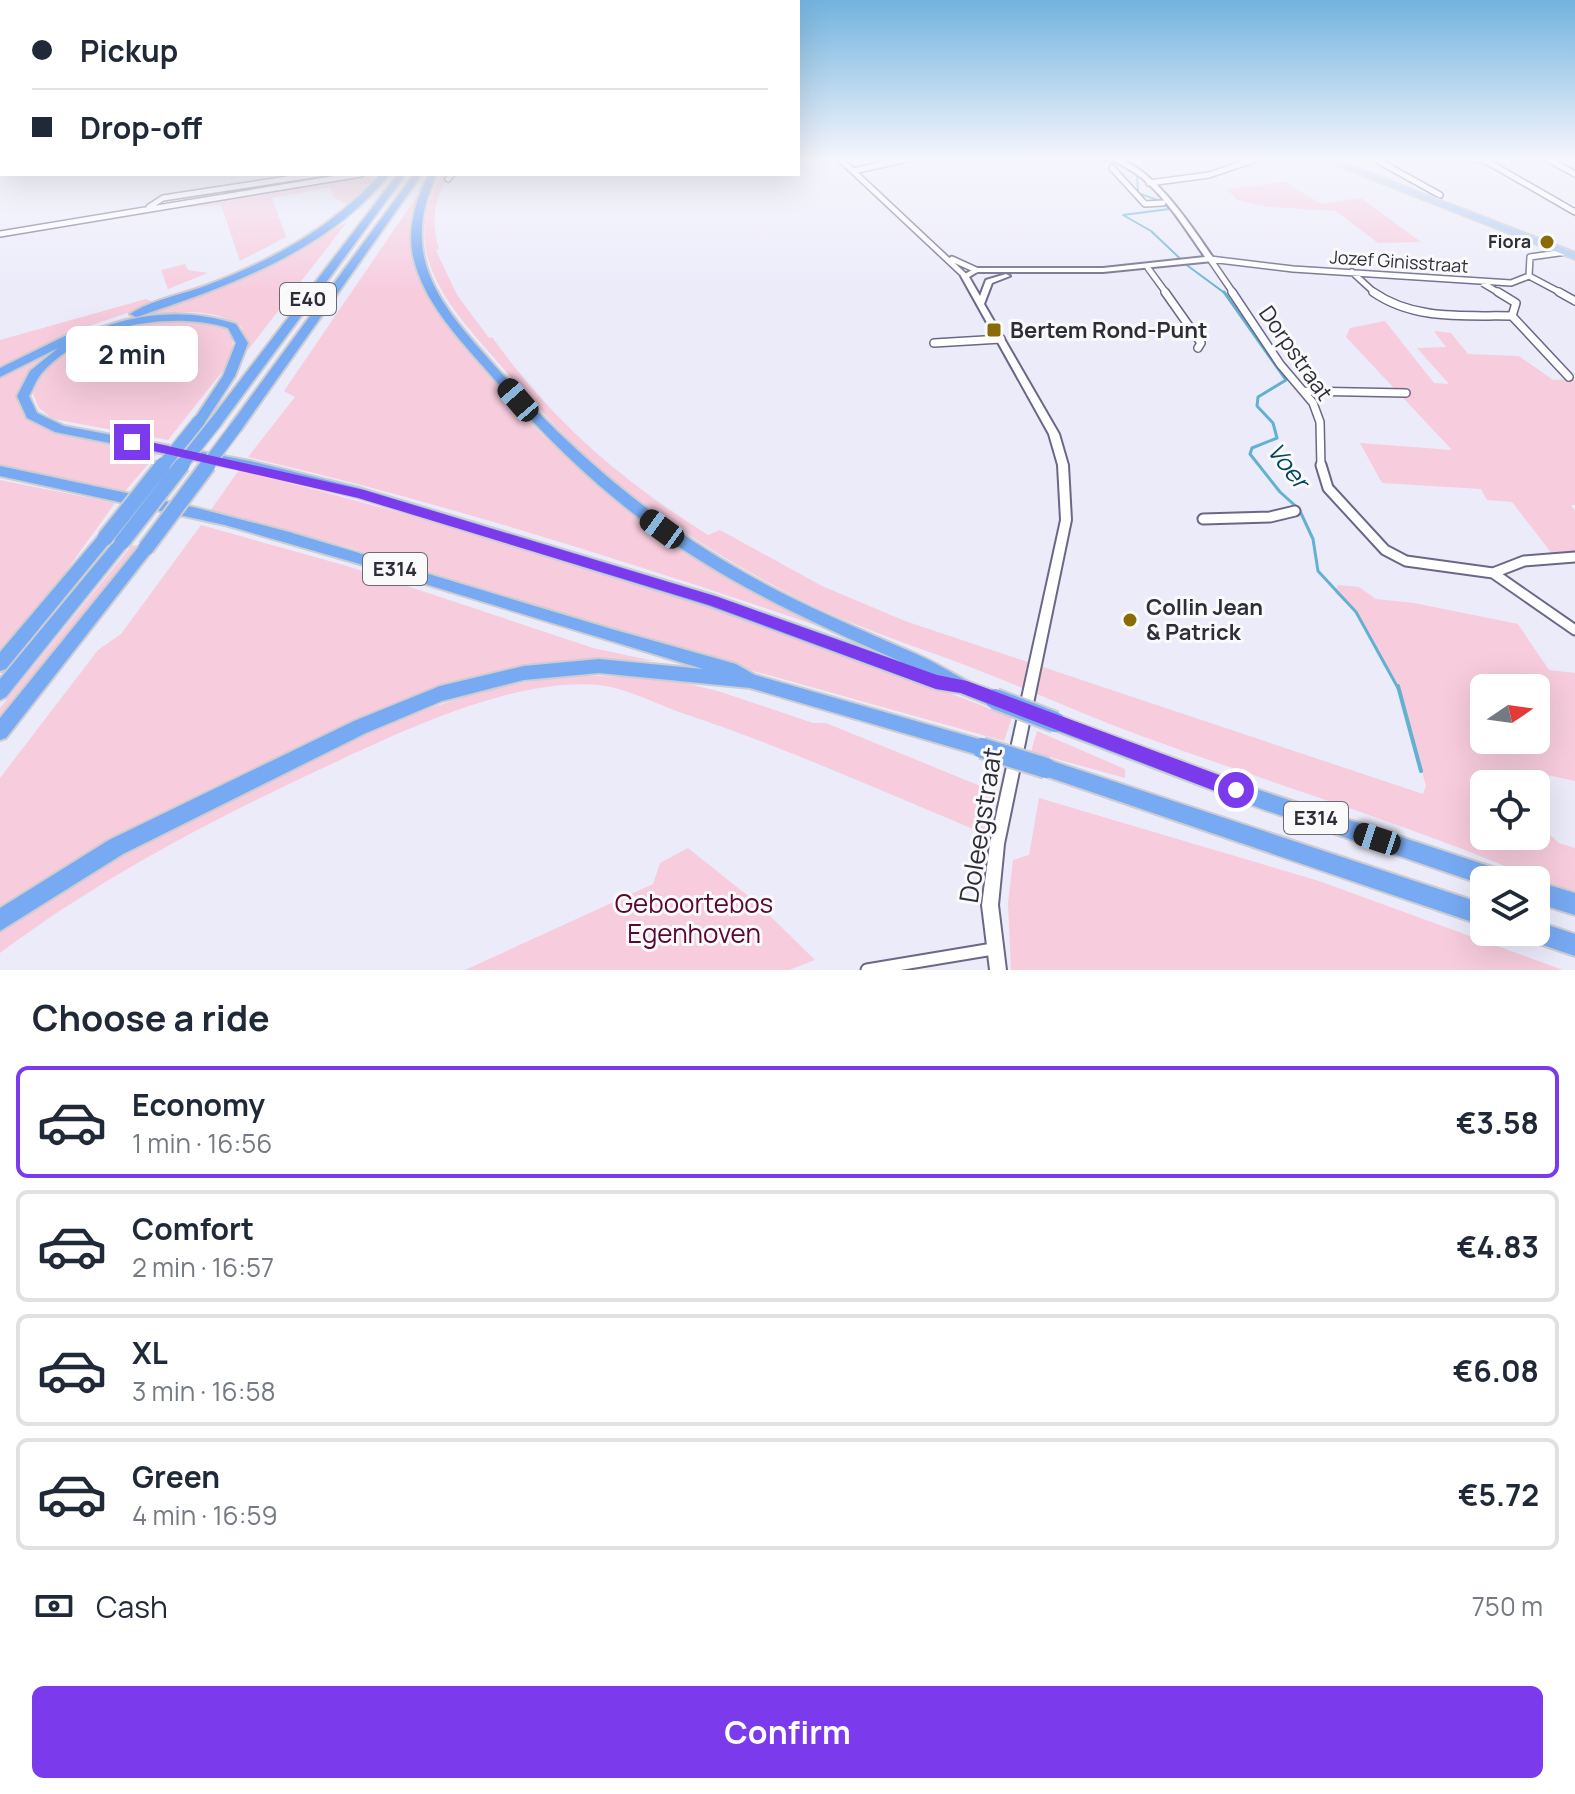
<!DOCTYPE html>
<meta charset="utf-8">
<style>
:root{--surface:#fff;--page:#f2f2f3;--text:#1f2937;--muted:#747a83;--line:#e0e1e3;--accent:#7c3aed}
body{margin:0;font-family:Manrope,sans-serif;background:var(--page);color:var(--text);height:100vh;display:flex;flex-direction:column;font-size:30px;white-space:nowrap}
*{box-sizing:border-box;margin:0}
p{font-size:26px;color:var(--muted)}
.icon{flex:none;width:44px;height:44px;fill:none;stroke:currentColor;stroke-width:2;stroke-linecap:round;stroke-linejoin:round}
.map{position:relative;height:970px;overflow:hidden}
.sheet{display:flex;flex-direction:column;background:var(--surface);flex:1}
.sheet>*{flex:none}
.hud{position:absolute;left:0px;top:0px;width:800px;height:176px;box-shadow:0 8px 32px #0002;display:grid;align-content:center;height:176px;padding:0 32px;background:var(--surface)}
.needle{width:52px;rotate:77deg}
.buttons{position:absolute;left:1470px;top:674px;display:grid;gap:16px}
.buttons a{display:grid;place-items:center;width:80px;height:80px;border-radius:12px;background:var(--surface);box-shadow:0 8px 32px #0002;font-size:40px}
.end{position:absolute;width:36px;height:36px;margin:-18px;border:10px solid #7c3aed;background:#fff;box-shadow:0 0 0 4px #fff}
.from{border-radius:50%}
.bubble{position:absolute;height:56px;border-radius:12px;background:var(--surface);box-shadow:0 8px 32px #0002;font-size:26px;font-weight:700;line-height:56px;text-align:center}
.car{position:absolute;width:24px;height:48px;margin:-24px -12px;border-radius:10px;box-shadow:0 0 6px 2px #0007;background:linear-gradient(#222 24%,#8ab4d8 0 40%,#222 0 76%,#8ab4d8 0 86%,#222 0)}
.hud b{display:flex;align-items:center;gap:28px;height:76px;font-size:30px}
.hud b+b{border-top:2px solid var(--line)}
.hud i{width:20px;height:20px;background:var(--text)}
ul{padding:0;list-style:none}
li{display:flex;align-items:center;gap:24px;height:112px;margin:0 16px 12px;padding:0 16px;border:4px solid var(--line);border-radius:12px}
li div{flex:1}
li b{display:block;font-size:30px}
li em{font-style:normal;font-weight:700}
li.on{border-color:var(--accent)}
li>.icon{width:72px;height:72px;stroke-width:1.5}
h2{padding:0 32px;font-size:36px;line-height:96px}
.pay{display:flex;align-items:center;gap:20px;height:88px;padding:0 32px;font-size:30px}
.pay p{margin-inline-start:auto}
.cta{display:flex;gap:16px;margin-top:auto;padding:16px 32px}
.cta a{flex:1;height:92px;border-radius:12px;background:var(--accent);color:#fff;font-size:32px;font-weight:700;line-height:92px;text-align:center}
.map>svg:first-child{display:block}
.green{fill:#f7ccdd;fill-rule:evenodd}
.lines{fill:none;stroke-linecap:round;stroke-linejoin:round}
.stream-far2{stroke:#62b1d0;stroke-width:2}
.stream-far1{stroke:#62b1d0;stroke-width:3}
.stream{stroke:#62b1d0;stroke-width:4}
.minor-far3-casing{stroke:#6b6787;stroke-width:8}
.minor-far2-casing{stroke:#6b6787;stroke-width:10}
.minor-far1-casing{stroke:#6b6787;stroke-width:13}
.minor-casing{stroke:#6b6787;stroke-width:15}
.tertiary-casing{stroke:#6b6787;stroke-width:4}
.primary-casing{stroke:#cdcdd0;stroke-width:4}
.motorway-casing{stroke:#cdcdd0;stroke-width:4}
.minor-far3{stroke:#fff;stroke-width:5}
.minor-far2{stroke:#fff;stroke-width:7}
.minor-far1{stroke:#fff;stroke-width:9}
.minor{stroke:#fff;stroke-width:11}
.tertiary{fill:#fff;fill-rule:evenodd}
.primary{fill:#adccf8;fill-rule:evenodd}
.motorway{fill:#77aaf3;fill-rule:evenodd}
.motorway-bridge-far2-casing{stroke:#cdcdd0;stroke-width:15;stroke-linecap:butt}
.motorway-bridge-far1-casing{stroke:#cdcdd0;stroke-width:19;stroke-linecap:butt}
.motorway-bridge-casing{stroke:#cdcdd0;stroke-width:24;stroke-linecap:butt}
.motorway-bridge-far2{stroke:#77aaf3;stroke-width:12}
.motorway-bridge-far1{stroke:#77aaf3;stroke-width:15}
.motorway-bridge{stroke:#77aaf3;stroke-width:20}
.route{fill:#7c3aed}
.poi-dot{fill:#896b0a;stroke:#fafafa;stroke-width:3}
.labels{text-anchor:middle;stroke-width:6;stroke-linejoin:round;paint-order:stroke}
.far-poi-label{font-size:18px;font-weight:bold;fill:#2e2d3a;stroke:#fafafa;text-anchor:end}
.far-street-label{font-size:18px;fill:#2e2d3a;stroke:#fafafa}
.shield{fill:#fafafa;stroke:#6b6a74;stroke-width:2}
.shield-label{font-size:20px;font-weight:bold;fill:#2e2d3a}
.poi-label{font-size:22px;font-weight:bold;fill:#2e2d3a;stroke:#fafafa;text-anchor:start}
.street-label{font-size:22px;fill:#2e2d3a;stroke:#fafafa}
.water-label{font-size:24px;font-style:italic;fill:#00475d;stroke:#fafafa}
.near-street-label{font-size:26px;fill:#2e2d3a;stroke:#fafafa}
.near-park-label{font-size:26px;fill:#590635;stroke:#fafafa}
</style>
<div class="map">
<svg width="1575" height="970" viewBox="0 0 1575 970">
<rect width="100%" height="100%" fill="#ecebfa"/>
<!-- green -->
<path class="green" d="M442,174H449C435,199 430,221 439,249L436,250L457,295L489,338L492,337C554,423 620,479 708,535L720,530L822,586L905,621L1423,794L1426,786L1397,683L1384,666L1356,612L1335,593L1338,585L1359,587L1376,599L1414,603L1518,624L1549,670L1575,673V781L1547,775L1536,816V784H1484V836H1536V822L1559,843L1575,848V896C1433,831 1283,788 1136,734C1085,715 1034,692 983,672C930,651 874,634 822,610C755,578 690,539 631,494C577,454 533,403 489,352C442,299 399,245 442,174ZM1484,688H1536V740H1484Z
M371,176L372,182L358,201L348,205L333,197L330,187L272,198L286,237L240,261L221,205L148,210Z
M1285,182L1321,204L1361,198L1421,242L1378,243L1336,211L1269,207L1237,200L1227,189Z
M419,193L410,246L422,282L470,352L540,433L626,510L747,588L821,627C633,563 442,502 248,457L295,397L284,391Z
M347,222L248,350L241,326C202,302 154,314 112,325L268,267Z
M185,264L188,270L208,273L168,289L161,270Z
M146,299L156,303L80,329L0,367V340Z
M194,319L222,326L232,334L233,358L168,440L53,419L39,408L33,394C53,333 140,321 194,319Z
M1385,321L1434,383L1449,384L1417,348L1446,347L1434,331L1451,333L1468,354L1519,356L1553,380L1575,379V505H1571L1575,511V555H1553L1512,502L1487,500L1481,489L1382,483L1360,443L1452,450L1346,337L1350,328Z
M84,334H90C72,345 47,355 33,370C0,433 123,446 158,453L125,491L0,465V376Z
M239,470C502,536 760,619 1012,717L1004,741L650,642L348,547L210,511Z
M0,480L115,503L43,603L0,653Z
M201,525L347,566L593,648L654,661C601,659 548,659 497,671C405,692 323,738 241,782C161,825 80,868 0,911V778L98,650L121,634Z
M132,545L138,546L0,720V708Z
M574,675L668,679L718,691L813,723H826L995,792L987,835C885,792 784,747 679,712C655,703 625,688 599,685C516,678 414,726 340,760C221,815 106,874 0,953V932C85,870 177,824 271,779C378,729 454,688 574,675Z
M1037,731L1125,769V778L1031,752Z
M1039,798L1319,881L1563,970H1011L1008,904L1013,860L1029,855Z
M688,848L757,903L815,960L789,970H465L653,884L660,863Z"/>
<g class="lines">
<!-- stream-far2 -->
<path class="stream-far2" d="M1092,158L1127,167
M1137,173L1138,193L1163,202L1169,209L1123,215L1151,231L1188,266L1226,294"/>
<!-- stream-far1 -->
<path class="stream-far1" d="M1224,292L1286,380L1258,397L1257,406L1273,423L1277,438L1252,448L1250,454L1280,492L1299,509L1313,539L1318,571L1356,612L1398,688"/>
<!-- stream -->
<path class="stream" d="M1398,686L1421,771"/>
<defs>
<path id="minor-far3" d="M839,158L966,277
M1373,158L1440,195
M1468,158L1488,162L1575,212
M1546,158L1575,174
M1112,168L1145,204L1163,203
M853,171L912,158
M448,179L452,174
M1149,183L1209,175L1259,158
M149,207L163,198L319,174
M0,234L361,174
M952,259L976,270
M1210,259L1234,294
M1210,259L1293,269L1511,283L1529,276L1530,257L1566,252
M1148,268L1167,294
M1352,272L1376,294
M1529,276L1563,294
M1484,284L1501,294"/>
<path id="minor-far2" d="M1165,292L1201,343L1198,348
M1232,292L1280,364L1313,403L1320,422L1321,467
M1373,292C1415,321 1464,315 1512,316
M1498,292L1516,303L1512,316L1569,377
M1559,292L1575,301
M934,343L1001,339
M1303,391L1406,393"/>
<path id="minor-far1" d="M1321,465L1328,488L1385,550L1406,561L1493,573L1575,630
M1203,519L1270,517L1295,511
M1493,573L1524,561L1575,557"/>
<path id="minor" d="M867,970L993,949"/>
<path id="tertiary" d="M1110,158C1148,158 1194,230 1214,259L1213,261L1103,272H977L969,277L980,296L986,280L1006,274L1010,276L992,283L984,304L1059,434L1068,465L1071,520L1004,844L998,905L1006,970H990L982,905L990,844L1061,520L1058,465L1049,434L961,276L976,268H1103L1205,257C1186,230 1168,200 1142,178C1132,170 1121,165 1110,158Z"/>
<path id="primary" d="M1319,158H1330L1575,253V259Z"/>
<path id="motorway" d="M381,174H390C326,252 233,284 140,316L136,317L130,314C149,301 183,294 205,286C275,259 330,229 381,174Z
M398,174H406L220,426H210L209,423L210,420Z
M414,174H422L241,430H231L230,427L231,424Z
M429,174H437C395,262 447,312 503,375C573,453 653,521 745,573C799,604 857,628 914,653C933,661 950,672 967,681C978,686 990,689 1001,694L1004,699L1001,704L995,707L960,693L936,689L709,606L357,497L250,471L55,432L27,418L17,396L30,371L58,348L0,377V368L67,335H75L76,338C127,314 182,306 236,324L248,343L235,376L204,424L199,425L193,421L223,376L236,343L228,328C170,310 82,326 41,374C36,380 33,389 29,396L37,413L64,426L250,461L359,488L713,595L902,662C833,632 765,601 701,561C620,511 550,444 488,372C458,338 423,301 413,256C407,227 416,200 429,174Z
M0,466L197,508L289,532L608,628L736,664L755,675L982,740L989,742L991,748L989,754L982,756L750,688L599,673L524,680L442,701L366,733L123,854L0,931V908L109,840L354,721L440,686L524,666L599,659L703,669L353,562L225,525L0,476Z
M105,533L110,534L112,538L110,542L6,669L0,671V652L100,534Z
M122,537L127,538L129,542L127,546L6,697L0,700V679L117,538Z
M146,542L151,544L154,548L151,552L6,738L0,740V718L141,544Z
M1055,714L1262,791L1501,870L1508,873L1511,880H1484V885L1262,809L1049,728L1046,722L1049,716Z
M1046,759L1484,904V926L1039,774L1037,768L1039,762Z
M1536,881L1575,893V915L1536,903Z
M1536,921L1575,934V956L1528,940L1525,932H1536Z"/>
</defs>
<!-- minor-far3 casing -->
<use href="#minor-far3" class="minor-far3-casing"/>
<!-- minor-far2 casing -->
<use href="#minor-far2" class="minor-far2-casing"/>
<!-- minor-far1 casing -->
<use href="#minor-far1" class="minor-far1-casing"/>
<!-- minor casing -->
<use href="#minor" class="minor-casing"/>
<!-- tertiary casing -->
<use href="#tertiary" class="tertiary-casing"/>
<!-- primary casing -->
<use href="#primary" class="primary-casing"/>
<!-- motorway casing -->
<use href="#motorway" class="motorway-casing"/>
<!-- minor-far3 -->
<use href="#minor-far3" class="minor-far3"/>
<!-- minor-far2 -->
<use href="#minor-far2" class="minor-far2"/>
<!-- minor-far1 -->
<use href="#minor-far1" class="minor-far1"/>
<!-- minor -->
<use href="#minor" class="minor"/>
<!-- tertiary -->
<use href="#tertiary" class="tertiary"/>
<!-- primary -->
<use href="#primary" class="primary"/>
<!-- motorway -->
<use href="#motorway" class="motorway"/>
<defs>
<path id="motorway-bridge-far2" d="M162,467L199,421
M180,467L215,423
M206,467L236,427"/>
<path id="motorway-bridge-far1" d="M105,538L163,465
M122,542L182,465
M146,548L208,465"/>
<path id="motorway-bridge" d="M995,699L1055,722
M982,748L1046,768"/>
</defs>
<!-- motorway-bridge-far2 casing -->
<use href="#motorway-bridge-far2" class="motorway-bridge-far2-casing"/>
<!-- motorway-bridge-far1 casing -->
<use href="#motorway-bridge-far1" class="motorway-bridge-far1-casing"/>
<!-- motorway-bridge casing -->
<use href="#motorway-bridge" class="motorway-bridge-casing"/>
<!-- motorway-bridge-far2 -->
<use href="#motorway-bridge-far2" class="motorway-bridge-far2"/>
<!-- motorway-bridge-far1 -->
<use href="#motorway-bridge-far1" class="motorway-bridge-far1"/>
<!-- motorway-bridge -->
<use href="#motorway-bridge" class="motorway-bridge"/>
</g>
<!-- sky -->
<linearGradient id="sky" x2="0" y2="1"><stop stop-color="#72b3de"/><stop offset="0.54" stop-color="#f6f6fd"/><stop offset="1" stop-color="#f6f6fd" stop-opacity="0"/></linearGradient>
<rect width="1575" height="294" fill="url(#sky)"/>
<!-- route -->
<path class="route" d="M132,438L364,490L718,597L937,675L967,681L1243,784L1245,790L1236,799L961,693L936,689L709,605L358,498L128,445L126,442Z"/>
<!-- markers -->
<g class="poi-dot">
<circle cx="1547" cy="242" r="8"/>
<rect x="986" y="322" width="16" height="16" rx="4"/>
<circle cx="1130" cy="620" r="8"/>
</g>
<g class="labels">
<!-- far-poi labels -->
<g class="far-poi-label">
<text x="1531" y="248">Fiora</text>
</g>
<!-- far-street labels -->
<g class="far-street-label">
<text transform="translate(1399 262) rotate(4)" y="6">Jozef Ginisstraat</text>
</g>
<!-- shield labels -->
<g class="shield">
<rect x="280" y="283" width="56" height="32" rx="6"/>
<rect x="363" y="553" width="64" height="32" rx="6"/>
<rect x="1284" y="802" width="64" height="32" rx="6"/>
</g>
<g class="shield-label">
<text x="308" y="306">E40</text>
<text x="395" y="576">E314</text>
<text x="1316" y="825">E314</text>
</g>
<!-- poi labels -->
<g class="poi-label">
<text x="1010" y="338">Bertem Rond-Punt</text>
<text x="1146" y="615">Collin Jean<tspan x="1146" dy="25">&amp; Patrick</tspan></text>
</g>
<!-- street labels -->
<g class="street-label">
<text transform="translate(1296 353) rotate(55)" y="8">Dorpstraat</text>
</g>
<!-- water labels -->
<g class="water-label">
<text transform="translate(1288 466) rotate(52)" y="8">Voer</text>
</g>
<!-- near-street labels -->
<g class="near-street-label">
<text transform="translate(981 825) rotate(-81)" y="9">Doleegstraat</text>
</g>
<!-- near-park labels -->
<g class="near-park-label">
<text x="694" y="913">Geboortebos<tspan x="694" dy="30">Egenhoven</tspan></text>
</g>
</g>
</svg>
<div class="buttons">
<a><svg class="needle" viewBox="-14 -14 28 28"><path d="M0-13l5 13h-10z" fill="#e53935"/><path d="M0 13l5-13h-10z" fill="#747a83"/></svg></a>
<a><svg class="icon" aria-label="locate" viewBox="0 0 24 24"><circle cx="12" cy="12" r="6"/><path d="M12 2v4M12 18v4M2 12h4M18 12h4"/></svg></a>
<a><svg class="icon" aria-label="layers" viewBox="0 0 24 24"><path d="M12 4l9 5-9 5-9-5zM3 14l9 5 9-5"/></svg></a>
</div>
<i class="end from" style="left:1236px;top:790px"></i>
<i class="end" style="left:132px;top:442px"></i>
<div class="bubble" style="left:66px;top:326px;width:132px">2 min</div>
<i class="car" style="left:518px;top:400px;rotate:319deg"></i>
<i class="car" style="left:662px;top:529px;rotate:306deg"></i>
<i class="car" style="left:1377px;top:839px;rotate:288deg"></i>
<div class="hud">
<b><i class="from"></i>Pickup</b>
<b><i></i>Drop-off</b>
</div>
</div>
<section class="sheet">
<h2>Choose a ride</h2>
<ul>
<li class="on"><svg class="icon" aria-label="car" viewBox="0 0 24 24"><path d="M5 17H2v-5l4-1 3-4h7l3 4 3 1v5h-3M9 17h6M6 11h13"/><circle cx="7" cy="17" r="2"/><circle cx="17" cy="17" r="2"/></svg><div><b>Economy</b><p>1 min · 16:56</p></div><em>€3.58</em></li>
<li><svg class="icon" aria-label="car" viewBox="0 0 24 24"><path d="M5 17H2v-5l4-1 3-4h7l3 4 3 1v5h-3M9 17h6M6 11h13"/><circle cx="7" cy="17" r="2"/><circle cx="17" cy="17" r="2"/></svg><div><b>Comfort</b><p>2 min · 16:57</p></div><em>€4.83</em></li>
<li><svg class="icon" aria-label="car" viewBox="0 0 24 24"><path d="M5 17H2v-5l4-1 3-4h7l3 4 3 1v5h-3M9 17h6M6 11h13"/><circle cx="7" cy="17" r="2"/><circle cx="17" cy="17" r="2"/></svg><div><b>XL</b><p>3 min · 16:58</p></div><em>€6.08</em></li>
<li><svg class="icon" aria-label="car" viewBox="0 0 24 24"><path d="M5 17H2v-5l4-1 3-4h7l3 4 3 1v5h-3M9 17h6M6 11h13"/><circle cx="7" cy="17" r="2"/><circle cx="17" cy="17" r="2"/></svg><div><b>Green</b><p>4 min · 16:59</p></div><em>€5.72</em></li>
</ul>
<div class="pay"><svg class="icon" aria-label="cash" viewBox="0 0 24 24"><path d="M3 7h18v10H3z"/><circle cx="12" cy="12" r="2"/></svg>Cash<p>750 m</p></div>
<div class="cta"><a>Confirm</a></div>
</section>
